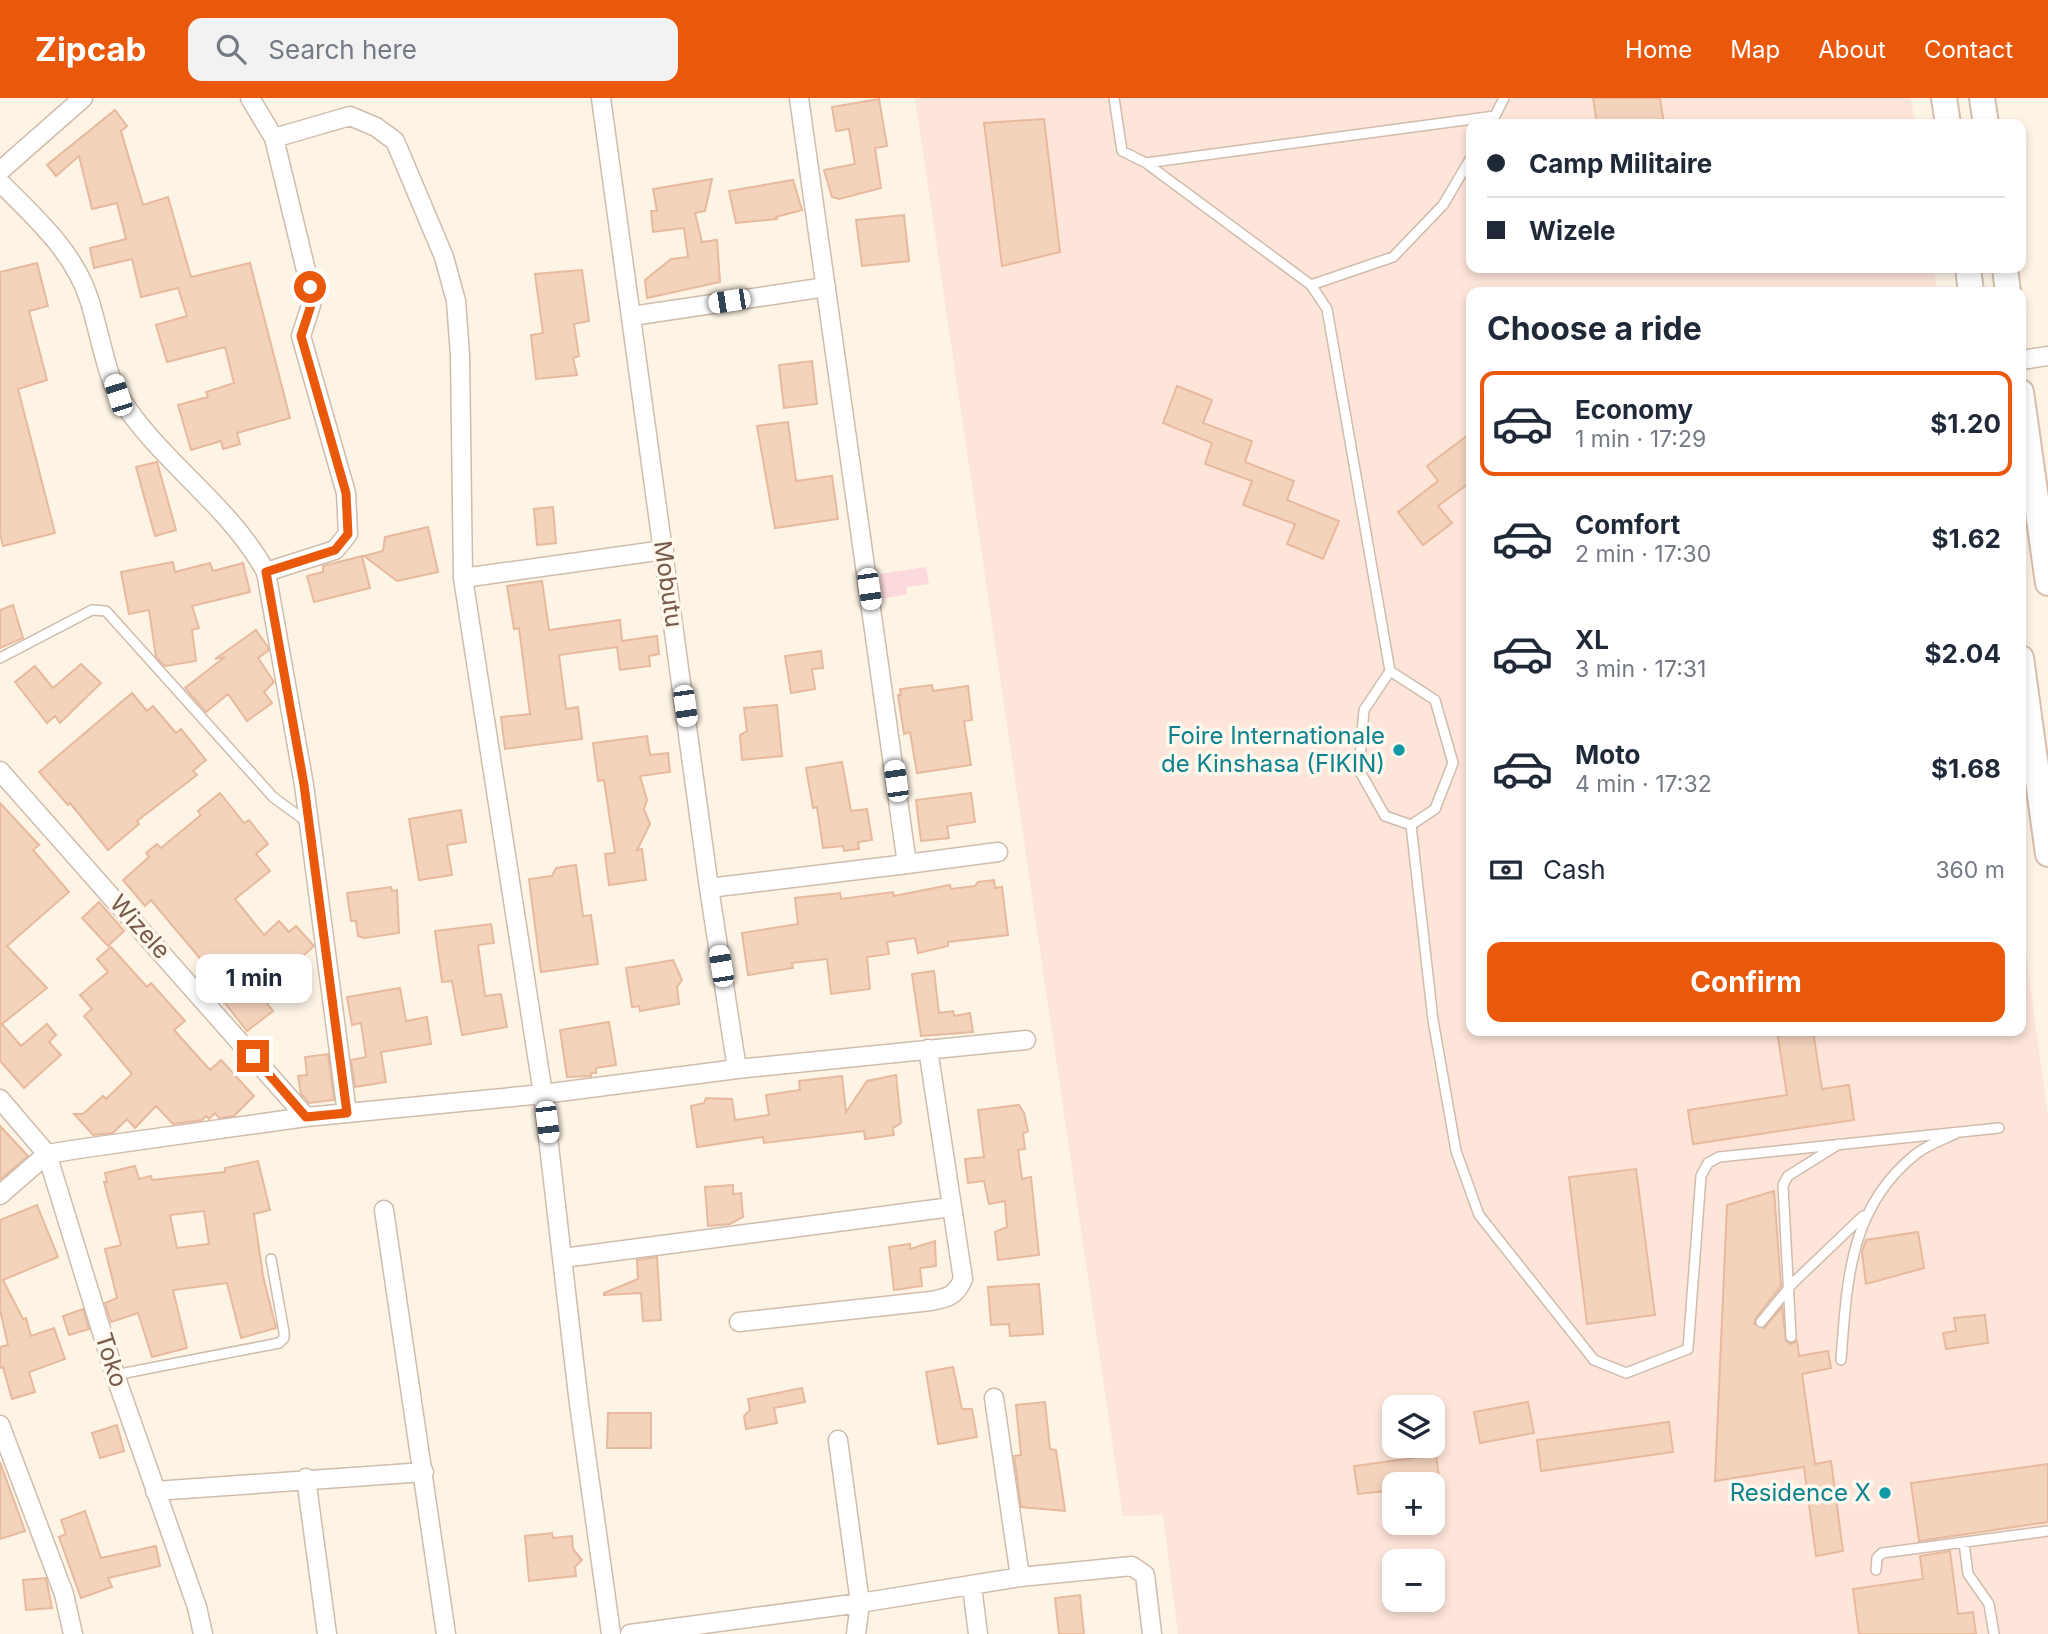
<!DOCTYPE html>
<meta charset="utf-8">
<style>
:root{--surface:#fff;--page:#f2f2f3;--text:#1f2937;--muted:#747a83;--line:#e0e1e3;--accent:#ea580c}
body{margin:0;font-family:Inter,sans-serif;background:var(--page);color:var(--text);height:100vh;display:flex;flex-direction:column;font-size:26px;white-space:nowrap}
*{box-sizing:border-box;margin:0}
p{font-size:23px;color:var(--muted)}
.icon{flex:none;width:38px;height:38px;fill:none;stroke:currentColor;stroke-width:2;stroke-linecap:round;stroke-linejoin:round}
.map{position:relative;flex:1;overflow:hidden}
.panel{position:absolute;left:1466px;top:189px;width:560px;height:749px;display:flex;flex-direction:column;background:var(--surface);border-radius:14px;box-shadow:0 4px 10px #0003}
.panel>*{flex:none}
.banner{position:absolute;left:1466px;top:21px;width:560px;height:154px;border-radius:14px;box-shadow:0 4px 10px #0003;display:grid;align-content:center;height:154px;padding:0 21px;background:var(--surface)}
.buttons{position:absolute;left:1382px;top:1297px;display:grid;gap:14px}
.buttons a{display:grid;place-items:center;width:63px;height:63px;border-radius:14px;background:var(--surface);box-shadow:0 4px 10px #0003;font-size:35px}
.end{position:absolute;width:32px;height:32px;margin:-16px;border:9px solid #ea580c;background:#fff;box-shadow:0 0 0 4px #fff}
.from{border-radius:50%}
.bubble{position:absolute;height:49px;border-radius:14px;background:var(--surface);box-shadow:0 4px 10px #0003;font-size:23px;font-weight:700;line-height:49px;text-align:center}
.car{position:absolute;width:21px;height:42px;margin:-21px -10px;border-radius:9px;box-shadow:0 0 5px 2px #0007;background:linear-gradient(#fff 24%,#345 0 40%,#fff 0 76%,#345 0 86%,#fff 0)}
.banner b{display:flex;align-items:center;gap:24px;height:66px;font-size:26px}
.banner b+b{border-top:2px solid var(--line)}
.banner i{width:18px;height:18px;background:var(--text)}
ul{padding:0;list-style:none}
li{display:flex;align-items:center;gap:21px;height:105px;margin:0 14px 10px;padding:0 7px;border:4px solid transparent;border-radius:14px}
li div{flex:1}
li b{display:block;font-size:26px}
li em{font-style:normal;font-weight:700}
li.on{border-color:var(--accent)}
li>.icon{width:63px;height:63px;stroke-width:1.5}
h2{padding:0 21px;font-size:32px;line-height:84px}
.pay{display:flex;align-items:center;gap:18px;height:77px;padding:0 21px;font-size:26px}
.pay p{margin-inline-start:auto}
.action{display:flex;gap:14px;margin-top:auto;padding:14px 21px}
.action a{flex:1;height:80px;border-radius:14px;background:var(--accent);color:#fff;font-size:28px;font-weight:700;line-height:80px;text-align:center}
header{display:flex;align-items:center;gap:42px;box-sizing:border-box;height:98px;padding:0 35px;background:var(--accent);color:#fff}
header strong{font-size:33px}
nav{display:flex;gap:38px;margin-inline-start:auto;font-size:24px}
.search{width:490px;height:63px;background:var(--page);display:flex;align-items:center;gap:18px;box-sizing:border-box;padding:0 24px;border-radius:14px;color:var(--muted);font-size:26px}
.map>svg:first-child{display:block}
.commercial{fill:#fee5da;fill-rule:evenodd}
.medical{fill:#fbd9dd}
.building{fill:#f4d3bd;stroke:#e7b99d;stroke-width:2;fill-rule:evenodd}
.lines{fill:none;stroke-linecap:round;stroke-linejoin:round}
.lane-casing{stroke:#cfbcac;stroke-width:12}
.street-casing{stroke:#cfbcac;stroke-width:21}
.secondary-casing{stroke:#d5beac;stroke-width:28}
.lane{stroke:#fff;stroke-width:9}
.street{stroke:#fff;stroke-width:18}
.secondary{stroke:#fff;stroke-width:24}
.route{stroke:#ea580c;stroke-width:9}
.culture-dot{fill:#0f9aa8;stroke:#fff8ee;stroke-width:2.5}
.labels{text-anchor:middle;stroke-width:7;stroke-linejoin:round;paint-order:stroke}
.street-label{font-size:24px;fill:#785a4a;stroke:#fff8ee}
.culture-label{font-size:24px;fill:#0d838f;stroke:#fff8ee;text-anchor:end}
</style>
<header>
<strong>Zipcab</strong>
<div class="search"><svg class="icon" aria-label="search" viewBox="0 0 24 24"><circle cx="10" cy="10" r="6"/><path d="M15 15l6 6"/></svg>Search here</div>
<nav><a>Home</a><a>Map</a><a>About</a><a>Contact</a></nav>
</header>
<div class="map">
<svg width="2048" height="1536" viewBox="0 0 2048 1536">
<rect width="100%" height="100%" fill="#fdf4e6"/>
<!-- commercial -->
<path class="commercial" d="M915,0H1911L1915,26H1472V170H1934L1937,194H1472V933H2021V820L2048,1019V1536H1178L1163,1417L1123,1418ZM1395,1309H1433V1348H1395ZM1395,1386H1433V1424H1395ZM1395,1463H1433V1502H1395Z"/>
<!-- medical -->
<path class="medical" d="M926,469L929,486L906,489L907,496L882,501L880,476Z"/>
<!-- building -->
<path class="building" d="M1593,0H1660L1664,26H1597Z
M879,1L887,48L875,50L881,90L839,101L832,99L824,72L855,66L849,31L836,33L832,9Z
M115,12L127,28L121,33L143,107L168,99L191,179L250,165L290,320L237,335L240,346L223,351L221,343L191,352L178,307L208,299L206,294L234,285L225,249L167,264L156,227L187,218L178,190L141,199L132,161L94,170L90,150L126,141L117,105L92,111L79,58L56,78L47,67Z
M1044,21L1060,154L1002,168L984,25Z
M712,81L705,113L695,115L702,144L717,142L720,184L647,200L645,182L671,161L688,159L684,130L653,134L651,113H657L653,91Z
M793,82L802,112L776,119L777,121L736,125L729,93Z
M904,117L909,163L862,168L856,122Z
M37,165L48,208L29,213L47,282L18,291L55,435L3,448L0,435V174Z
M582,172L589,223L574,226L579,258L573,260L577,277L536,281L531,237L543,235L535,176Z
M812,263L817,306L784,310L779,267Z
M1177,288L1212,302L1203,325L1252,343L1245,364L1294,383L1287,402L1339,423L1323,461L1287,446L1295,426L1243,407L1252,383L1205,366L1212,345L1163,325Z
M788,324L796,383L832,378L838,421L775,430L757,328Z
M1472,334V383L1438,408L1452,425L1423,447L1398,414L1438,383L1427,368Z
M157,364L176,432L155,438L136,369Z
M553,409L556,445L537,447L534,411Z
M428,429L438,474L397,483L364,458L383,453L385,439Z
M362,458L370,490L314,504L307,478L323,474V468Z
M173,464L175,474L210,465L213,473L243,465L250,494L192,508L199,530L192,532L196,563L165,568L156,559L149,512L129,516L121,474Z
M542,483L549,532L620,522L622,543L657,538L659,556L649,558L650,568L620,572L617,549L559,557L566,611L578,609L582,641L505,651L501,619L530,616L519,530L514,531L507,488Z
M13,507L23,540L0,550V512Z
M256,532L268,549V553L258,560L274,584L264,594L272,605L247,623L228,596L206,614L185,590L225,559L215,561Z
M821,553L823,570L812,571L815,591L791,595L785,558Z
M81,566L101,585L60,625L55,618L47,625L15,584L35,568L53,590Z
M932,587L933,593L968,588L972,622L964,623L971,667L917,675L910,634L904,636L898,597H901L900,591Z
M132,595L147,613L153,608L176,635L181,631L206,662L193,673L197,677L137,723L139,726L108,752L70,705L68,707L39,674Z
M777,607L782,658L742,662L740,637L747,633L744,610Z
M647,638L650,657L668,655L670,674L640,678L647,702L644,711L650,726L637,752L642,751L646,782L609,787L605,756L615,755L604,682L598,683L593,645Z
M842,664L851,713L867,711L872,742L858,744L859,751L844,753L843,748L823,750L817,709L813,710L806,670Z
M220,695L244,725L249,722L268,746L256,756L270,773L235,801L264,837L279,823L289,834L296,828L314,848L292,868L309,881L298,897L287,889L267,905L273,913L247,933L217,895L224,889L151,802L145,808L123,782L149,759L146,755L157,746L161,750L201,717L198,713Z
M971,695L975,724L947,728L949,740L921,743L916,702Z
M0,705L39,747L33,752L69,794L7,848L47,890L2,926L21,948L47,926L56,937L49,944L61,957L24,990L0,963Z
M461,712L466,744L447,747L452,777L419,782L409,721Z
M576,767L583,818L591,817L598,866L541,874L529,781L552,778L556,770Z
M994,782L995,790L1002,789L1008,837L948,844V848L918,855L915,840L887,844L889,856L867,859L870,891L831,896L827,861L792,865L793,870L748,877L742,835L798,826L795,800L840,795L841,801L893,794L894,798L950,787L951,791L975,788L978,784Z
M391,789L392,793L397,792L399,835L364,840L358,838L356,823H351L347,795Z
M99,804L124,833L108,848L82,820Z
M491,826L494,845L478,847L485,898L501,896L507,929L462,937L452,883L442,884L435,833Z
M111,849L147,889L151,885L185,923L174,932L210,972L221,962L254,998L234,1018L219,1020L215,1015L209,1021L206,1018L202,1022L173,1026L156,1008L135,1030L127,1021L113,1035L93,1037L74,1016H83L103,998L106,1001L132,976L84,918L92,911L80,897L108,874L97,861Z
M673,862L682,882L677,889L679,906L640,913L639,908L632,909L626,870Z
M934,873L939,915L953,913L954,918L970,915L973,934L921,938L912,876Z
M400,890L406,923L427,919L431,946L381,954L386,984L355,989L351,962L366,959L361,925L352,927L347,899Z
M609,924L616,967L596,970V975H591V978L567,979L560,932Z
M1777,933H1813L1822,991L1849,987L1854,1022L1693,1046L1688,1012L1787,997Z
M328,956L334,1002L309,1005L301,996L298,978L307,977L305,959Z
M896,977L901,1025L893,1030L894,1037L865,1041L864,1033L764,1045L763,1039L697,1049L691,1008L704,1005L706,1000L732,1001L735,1022L769,1017L766,997L800,992L799,983L842,978L846,1014L867,983Z
M1019,1007L1024,1015L1028,1033L1023,1036L1025,1051L1018,1052L1022,1081L1031,1079L1039,1157L998,1162L995,1134L1007,1129L1005,1103L989,1106L984,1083L968,1085L965,1061L984,1059L978,1012Z
M0,1028L28,1058L0,1082Z
M258,1063L270,1112L254,1116L263,1178L276,1230L241,1240L227,1185L173,1192L187,1250L152,1259L138,1215L111,1224L105,1205L117,1200L105,1151L121,1147L104,1084H107L105,1075L135,1068L139,1081L151,1078L152,1082L225,1074V1070ZM204,1113L209,1146L177,1150L170,1117Z
M1636,1071L1655,1217L1587,1226L1569,1079Z
M733,1087V1096L741,1095L743,1119L730,1126L708,1128L705,1089Z
M1774,1093L1781,1188L1756,1220L1754,1226L1764,1230L1782,1209L1786,1243L1791,1246L1797,1243L1799,1258L1828,1253L1831,1270L1802,1276L1815,1366L1831,1363L1843,1453L1816,1458L1804,1369L1715,1383L1727,1107Z
M37,1107L58,1159L3,1182L23,1221L26,1220L31,1238L54,1230L65,1261L29,1274L35,1294L12,1301L3,1269L0,1270V1249L8,1247L0,1212V1122Z
M1918,1134L1924,1170L1866,1186L1862,1154L1866,1142Z
M935,1143L936,1168L920,1170L922,1188L894,1192L889,1149L910,1146V1151Z
M657,1159L661,1222L643,1223L641,1195L604,1197V1195L638,1181L637,1162Z
M1039,1186L1043,1236L1010,1238L1009,1226L991,1227L988,1189Z
M83,1211L89,1231L69,1237L63,1218Z
M1985,1217L1988,1245L1946,1251L1943,1235L1956,1233L1954,1220Z
M953,1269L962,1311H972L977,1339L938,1346L926,1274Z
M802,1290L805,1304L774,1310L777,1325L746,1331L744,1318L750,1312L748,1301Z
M1045,1304L1050,1351L1056,1352L1065,1413L1021,1409L1014,1358L1021,1357L1016,1307Z
M1528,1304L1534,1335L1480,1345L1474,1314Z
M608,1315H651V1350H607Z
M1669,1324L1673,1354L1541,1373L1537,1342Z
M117,1327L124,1353L100,1360L92,1335Z
M1436,1357L1440,1386H1395V1392L1358,1396L1354,1368Z
M0,1364L25,1433L0,1441Z
M2048,1366V1424L1919,1443L1911,1385Z
M85,1413L101,1460L156,1448L160,1468L108,1480L112,1489L81,1500L59,1439L66,1436L61,1422Z
M552,1435L553,1440L572,1438L573,1451L582,1462L575,1469L576,1478L529,1483L525,1438Z
M1950,1453L1958,1516L1973,1514L1976,1536H1859L1853,1491L1923,1481L1920,1458Z
M46,1480L52,1510L26,1512L23,1482Z
M1080,1497L1084,1536H1059L1055,1500Z"/>
<g class="lines">
<defs>
<path id="lane" d="M1114,0L1122,53L1146,65L1311,187L1327,211L1390,573L1364,612L1359,672L1385,718L1411,727
M1146,65L1495,18L1504,0
M1311,187L1393,159L1443,107L1472,58
M0,560L92,512L106,513L273,699L307,724
M1390,573L1435,602L1453,665L1435,711L1411,727
M1411,727L1433,922L1456,1053L1479,1117L1594,1262L1626,1275L1688,1251L1701,1078L1708,1065L1719,1059L1999,1030
M1761,1224L1793,1185L1863,1118
M1791,1239L1783,1087L1788,1078L1839,1046
M1841,1262C1847,1183 1849,1109 1916,1056C1927,1047 1942,1042 1955,1036
M115,1277L279,1245L284,1240V1234L271,1161
M1964,1445L1968,1476L1989,1506L1994,1536
M1876,1472L1877,1460L1882,1455L2048,1433"/>
<path id="street" d="M601,0L709,790L737,971
M274,40L350,18L376,29L395,43L444,159L456,203L460,257L463,480L543,996L579,1306L611,1536
M0,73L83,0
M0,84C35,120 73,152 89,201C98,228 106,276 119,298C159,363 228,405 266,474L335,452L348,436L346,395L301,238L311,207L310,189L274,40L250,0
M632,218L826,189
M2021,262L2048,258
M266,474L304,687L347,1015
M463,480L664,452
M0,673L306,1019
M907,766L998,754
M709,790L907,766L799,0
M0,1001L47,1056L115,1277L197,1509L203,1536
M0,1097L47,1056L85,1050L306,1019L543,996L737,971L1026,942
M384,1112L446,1536
M563,1160L951,1109
M739,1224L931,1203C947,1200 956,1198 963,1181L928,951
M994,1300L1020,1479
M0,1327L64,1496L73,1536
M838,1342L860,1505L856,1536
M306,1380L327,1536
M155,1393L424,1374
M972,1488L978,1536
M630,1536L860,1505L1020,1479L1132,1468L1145,1477L1152,1536"/>
<path id="secondary" d="M1944,0L1948,26
M1982,0L1986,26
M1968,170L1971,194
M2005,170L2008,194
M2021,294L2048,485
M2021,560L2048,756"/>
</defs>
<!-- lane casing -->
<use href="#lane" class="lane-casing"/>
<!-- street casing -->
<use href="#street" class="street-casing"/>
<!-- secondary casing -->
<use href="#secondary" class="secondary-casing"/>
<!-- lane -->
<use href="#lane" class="lane"/>
<!-- street -->
<use href="#street" class="street"/>
<!-- secondary -->
<use href="#secondary" class="secondary"/>
</g>
<g class="lines">
<!-- route -->
<path class="route" d="M253,958L306,1019L347,1015L304,687L266,474L335,452L348,436L346,395L301,238L311,207L310,189"/>
</g>
<!-- markers -->
<g class="culture-dot">
<circle cx="1399" cy="652" r="7"/>
<circle cx="1885" cy="1395" r="7"/>
</g>
<g class="labels">
<!-- street labels -->
<g class="street-label">
<text transform="translate(668 486) rotate(82)" y="8">Mobutu</text>
<text transform="translate(140 829) rotate(48)" y="8">Wizele</text>
<text transform="translate(111 1262) rotate(72)" y="8">Toko</text>
</g>
<!-- culture labels -->
<g class="culture-label">
<text x="1385" y="646">Foire Internationale<tspan x="1385" dy="28">de Kinshasa (FIKIN)</tspan></text>
<text x="1871" y="1403">Residence X</text>
</g>
</g>
</svg>
<div class="buttons">
<a><svg class="icon" aria-label="layers" viewBox="0 0 24 24"><path d="M12 4l9 5-9 5-9-5zM3 14l9 5 9-5"/></svg></a>
<a>+</a>
<a>−</a>
</div>
<i class="end from" style="left:310px;top:189px"></i>
<i class="end" style="left:253px;top:958px"></i>
<div class="bubble" style="left:196px;top:856px;width:116px">1 min</div>
<i class="car" style="left:729px;top:203px;rotate:261deg"></i>
<i class="car" style="left:118px;top:297px;rotate:342deg"></i>
<i class="car" style="left:869px;top:491px;rotate:172deg"></i>
<i class="car" style="left:685px;top:608px;rotate:172deg"></i>
<i class="car" style="left:896px;top:683px;rotate:352deg"></i>
<i class="car" style="left:721px;top:868px;rotate:351deg"></i>
<i class="car" style="left:547px;top:1024px;rotate:173deg"></i>
<div class="banner">
<b><i class="from"></i>Camp Militaire</b>
<b><i></i>Wizele</b>
</div>
<section class="panel">
<h2>Choose a ride</h2>
<ul>
<li class="on"><svg class="icon" aria-label="car" viewBox="0 0 24 24"><path d="M5 17H2v-5l4-1 3-4h7l3 4 3 1v5h-3M9 17h6M6 11h13"/><circle cx="7" cy="17" r="2"/><circle cx="17" cy="17" r="2"/></svg><div><b>Economy</b><p>1 min · 17:29</p></div><em>$1.20</em></li>
<li><svg class="icon" aria-label="car" viewBox="0 0 24 24"><path d="M5 17H2v-5l4-1 3-4h7l3 4 3 1v5h-3M9 17h6M6 11h13"/><circle cx="7" cy="17" r="2"/><circle cx="17" cy="17" r="2"/></svg><div><b>Comfort</b><p>2 min · 17:30</p></div><em>$1.62</em></li>
<li><svg class="icon" aria-label="car" viewBox="0 0 24 24"><path d="M5 17H2v-5l4-1 3-4h7l3 4 3 1v5h-3M9 17h6M6 11h13"/><circle cx="7" cy="17" r="2"/><circle cx="17" cy="17" r="2"/></svg><div><b>XL</b><p>3 min · 17:31</p></div><em>$2.04</em></li>
<li><svg class="icon" aria-label="car" viewBox="0 0 24 24"><path d="M5 17H2v-5l4-1 3-4h7l3 4 3 1v5h-3M9 17h6M6 11h13"/><circle cx="7" cy="17" r="2"/><circle cx="17" cy="17" r="2"/></svg><div><b>Moto</b><p>4 min · 17:32</p></div><em>$1.68</em></li>
</ul>
<div class="pay"><svg class="icon" aria-label="cash" viewBox="0 0 24 24"><path d="M3 7h18v10H3z"/><circle cx="12" cy="12" r="2"/></svg>Cash<p>360 m</p></div>
<div class="action"><a>Confirm</a></div>
</section>
</div>
